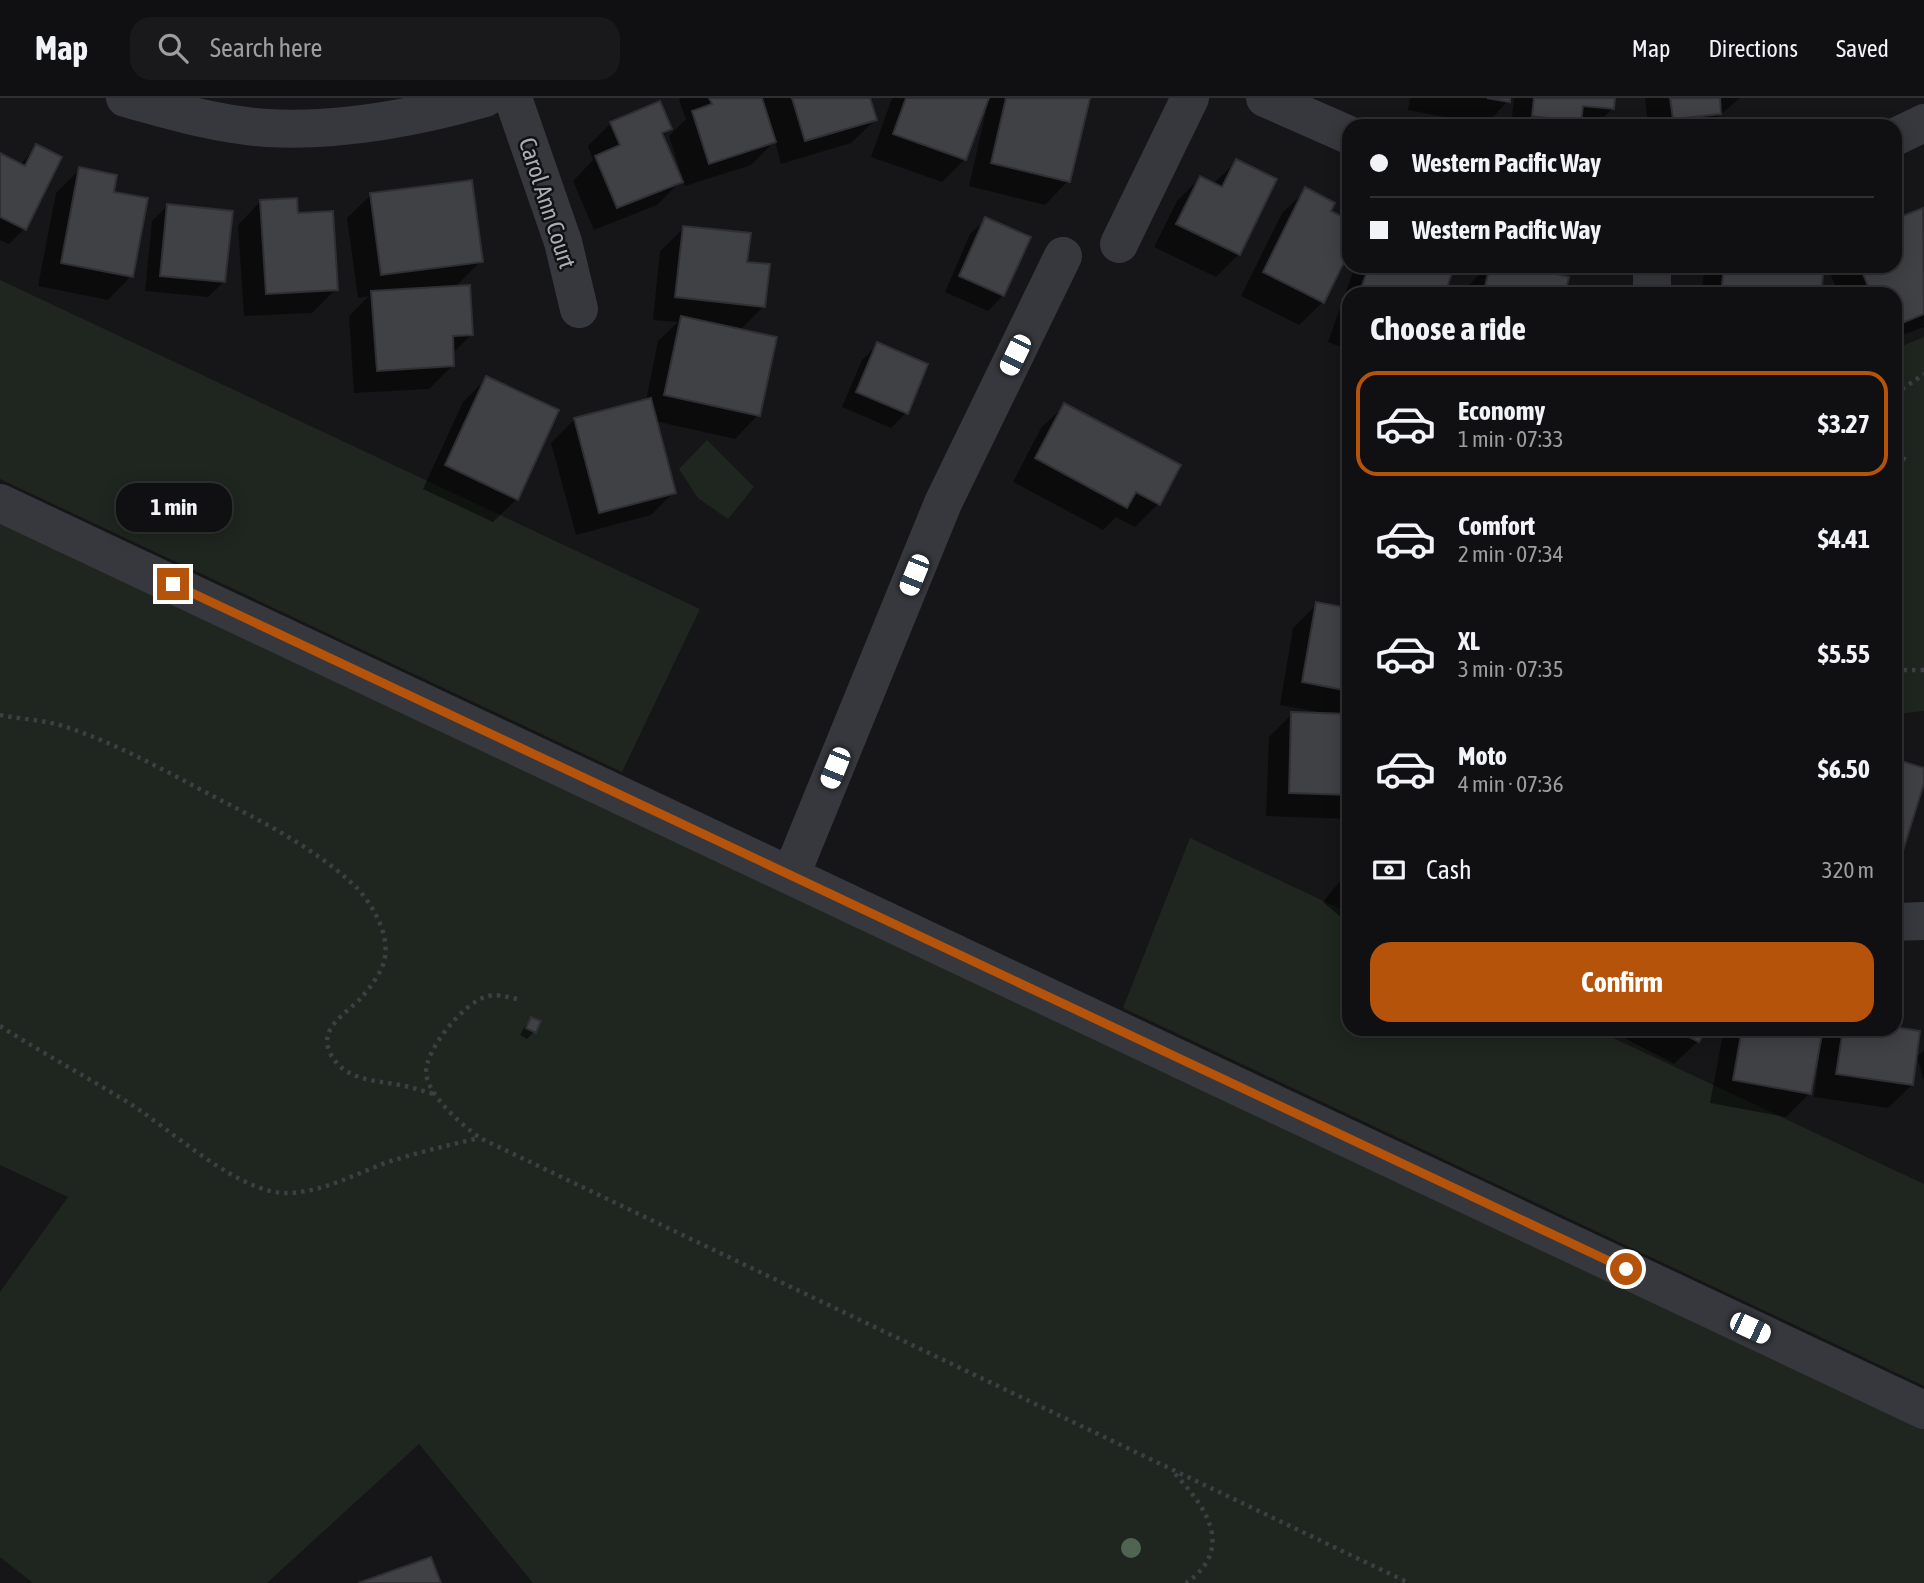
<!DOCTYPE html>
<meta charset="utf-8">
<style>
:root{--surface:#101012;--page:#19191b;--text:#f1f3f6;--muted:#9c9d9f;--line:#303032;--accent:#b45309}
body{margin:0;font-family:"Asap Condensed",sans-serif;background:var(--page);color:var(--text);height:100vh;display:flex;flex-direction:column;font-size:26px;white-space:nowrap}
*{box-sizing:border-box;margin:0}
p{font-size:23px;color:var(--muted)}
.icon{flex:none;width:38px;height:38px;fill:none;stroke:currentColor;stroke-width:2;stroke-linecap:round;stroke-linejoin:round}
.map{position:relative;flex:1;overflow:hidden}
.details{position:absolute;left:1342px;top:189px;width:560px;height:749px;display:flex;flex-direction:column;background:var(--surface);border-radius:21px;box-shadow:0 4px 18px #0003,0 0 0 2px var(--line)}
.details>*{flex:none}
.hud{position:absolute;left:1342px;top:21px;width:560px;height:154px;border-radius:21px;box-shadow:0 4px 18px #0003,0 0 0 2px var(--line);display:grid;align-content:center;height:154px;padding:0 28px;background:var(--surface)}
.end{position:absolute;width:32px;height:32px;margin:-16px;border:9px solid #b45309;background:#fff;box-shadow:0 0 0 4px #fff}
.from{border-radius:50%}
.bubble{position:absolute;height:49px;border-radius:21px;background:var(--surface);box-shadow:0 4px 18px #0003,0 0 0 2px var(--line);font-size:23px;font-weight:700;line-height:49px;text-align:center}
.car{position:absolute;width:21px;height:42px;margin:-21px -10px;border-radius:9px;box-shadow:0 0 5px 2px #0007;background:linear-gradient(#fff 24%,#345 0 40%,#fff 0 76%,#345 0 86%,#fff 0)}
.hud b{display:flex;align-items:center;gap:24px;height:66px;font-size:26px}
.hud b+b{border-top:2px solid var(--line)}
.hud i{width:18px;height:18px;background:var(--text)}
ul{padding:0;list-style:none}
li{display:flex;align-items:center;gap:21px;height:105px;margin:0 14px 10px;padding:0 14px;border:4px solid transparent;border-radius:21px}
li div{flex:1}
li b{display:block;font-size:26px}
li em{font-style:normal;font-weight:700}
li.on{border-color:var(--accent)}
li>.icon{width:63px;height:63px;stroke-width:1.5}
h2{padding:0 28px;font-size:32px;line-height:84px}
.pay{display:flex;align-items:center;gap:18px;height:77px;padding:0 28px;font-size:26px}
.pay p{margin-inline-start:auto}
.action{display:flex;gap:14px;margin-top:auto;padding:14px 28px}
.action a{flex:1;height:80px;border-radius:21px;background:var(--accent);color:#fff;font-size:28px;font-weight:700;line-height:80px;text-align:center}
header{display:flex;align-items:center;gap:42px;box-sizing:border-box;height:98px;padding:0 35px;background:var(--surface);border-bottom:2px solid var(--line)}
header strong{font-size:33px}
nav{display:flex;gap:38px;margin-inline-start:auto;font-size:24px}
.search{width:490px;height:63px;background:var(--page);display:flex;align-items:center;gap:18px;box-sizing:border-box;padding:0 24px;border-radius:21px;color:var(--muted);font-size:26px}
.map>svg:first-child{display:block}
.green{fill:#1e261f}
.shadow{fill:#0007}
.building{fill:#404145;stroke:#303034;stroke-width:2}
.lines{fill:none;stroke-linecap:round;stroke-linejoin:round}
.path{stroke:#3d3f44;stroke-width:4.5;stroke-dasharray:3.5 5;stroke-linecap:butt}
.minor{stroke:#37383d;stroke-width:38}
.tree{fill:#506452}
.route{stroke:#b45309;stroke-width:9}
.labels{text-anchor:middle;stroke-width:5;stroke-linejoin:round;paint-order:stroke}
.street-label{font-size:24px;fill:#a8adb8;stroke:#111113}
</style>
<header>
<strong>Map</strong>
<div class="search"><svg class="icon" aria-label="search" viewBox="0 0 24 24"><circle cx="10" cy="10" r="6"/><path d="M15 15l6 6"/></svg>Search here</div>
<nav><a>Map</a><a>Directions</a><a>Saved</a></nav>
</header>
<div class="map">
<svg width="1924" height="1485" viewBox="0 0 1924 1485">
<rect width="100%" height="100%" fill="#161618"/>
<!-- green -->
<path class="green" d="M0,182L700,511L622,674L0,381Z
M1924,239V613L1895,616V251Z
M707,342L754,389L728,421L698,400L679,371Z
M0,417L1924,1322V1485H533L419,1346L267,1485H33L0,1459V1194L68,1099L0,1067Z
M1190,740L1349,815V931H1594L1924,1086V1288L1123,910Z"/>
<!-- shadow -->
<path class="shadow" d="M681,0H868L875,22L851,45L781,66L775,43L751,67L685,88L669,38L686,21L679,2Z
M892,0H1088L1068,83L1045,107L969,88L988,4L986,3L965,61L942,84L871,59Z
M1410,0H1509L1508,3L1485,27L1408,12Z
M1514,0H1613L1612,11L1595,28H1511Z
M1645,0H1740L1707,28H1648Z
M611,25L670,31L662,39L681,83L657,107L594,132L573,83L593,62L588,48Z
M37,48L24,131L9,146L0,142V57L20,67Z
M1237,63L1239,156L1216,179L1154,149L1177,103L1200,80L1213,86Z
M80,71L112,95L131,178L108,202L38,188L56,95Z
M1306,92L1328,114L1349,124V150L1323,204L1299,227L1241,198L1282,115Z
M371,97L481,163L454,190L471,237L452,256L453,267L429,291L354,295L349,218L369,198L358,200L347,120Z
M261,103L296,117L336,191L312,215L244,218L238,127Z
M167,108L224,184L208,199L145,193L152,123Z
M1922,112L1924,229L1895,240V196H1839L1827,168H1895Z
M986,121L1003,197L988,213L945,194L970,136Z
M684,130L745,166L764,208L739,233L758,317L735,341L655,323L674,394L651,417L576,437L551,345L575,321L646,303L658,243L678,224L653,222L660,153Z
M1355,168H1452L1443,196H1349V252L1328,244Z
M1487,168H1513L1564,196H1467L1469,187Z
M1711,168H1822L1819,196H1701L1704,175Z
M878,246L906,315L891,330L842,309L862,262Z
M487,280L517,401L493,424L423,391L463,304Z
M1065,307L1158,406L1135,429L1116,419L1103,432L1013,384L1041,330Z
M1317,506L1349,512V721L1266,718L1269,639L1292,616L1317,617L1318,614L1280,607L1293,530Z
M1349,772V826L1323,804Z
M532,921L534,934L527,941L520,937L525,928Z
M1607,931H1704L1698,943L1674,966Z
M1724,931H1895L1912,987L1888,1010L1814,999L1820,953H1817L1810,995L1786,1019L1710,1005Z
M1924,952V983L1917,959Z"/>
<!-- building -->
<path class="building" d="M709,0H762L776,44L709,66L692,13L712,6Z
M792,0H870L877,22L805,43Z
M906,0H989L966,62L893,36Z
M1006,0H1090L1070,84L991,65Z
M1487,0H1510V4Z
M1534,0H1615L1614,11L1583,8L1581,24L1532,18Z
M1670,0H1720L1721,16L1673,21Z
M660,3L672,31L662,35L683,84L617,110L595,58L620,47L610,24Z
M36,46L62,59L26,132L0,119V55L25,68Z
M1236,61L1277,81L1240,157L1176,126L1200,78L1222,89Z
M79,69L117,77L114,94L148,100L133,179L61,165Z
M472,82L483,164L381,177L370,95Z
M1305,89L1335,105L1331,113L1349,122V154L1324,205L1263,174Z
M297,100L298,115L333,113L338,192L266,196L260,102Z
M167,106L233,113L225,184L160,178Z
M1923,110L1924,216L1895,228V196H1871L1860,168H1895V121Z
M985,119L1031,139L1004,198L959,178Z
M683,128L751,135L747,164L770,166L765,209L675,199Z
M1369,168H1454L1445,196H1359Z
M1490,168H1520L1569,179L1565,196H1483Z
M1724,168H1824L1821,196H1721Z
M470,187L473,237L453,238L454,268L377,273L371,193Z
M681,218L777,239L760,318L664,297Z
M877,244L928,266L908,316L856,294Z
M486,278L559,312L518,402L445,367Z
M651,300L676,395L599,415L574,320Z
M1064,305L1181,367L1160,407L1136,394L1127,410L1035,360Z
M1316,504L1349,510V593L1302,584Z
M1291,614L1349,616V697L1289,695Z
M1895,661L1924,670V685L1902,756L1895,754Z
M531,919L541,923L536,935L526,930Z
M1895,929L1920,933L1913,987L1836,976L1843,931H1895Z
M1673,931H1706L1699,944Z
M1742,931H1823L1811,996L1733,982Z
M431,1459L441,1485H358Z"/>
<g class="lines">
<!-- path -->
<path class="path" d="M1895,296L1924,276
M1895,356L1910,364
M1895,572H1924
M0,617C20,621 43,622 63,628C113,644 160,670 207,695C259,722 312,748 355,788C372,805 389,835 385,859C383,873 370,890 361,900C346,916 318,930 330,955C345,984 377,982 405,988C415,990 425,994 435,996
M517,901C506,899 495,895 485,899C463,906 426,951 426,974C427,997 462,1027 480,1040L1409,1485
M0,928C41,954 83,977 124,1002C168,1028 239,1098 290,1095C326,1093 357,1075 391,1063C420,1054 449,1047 479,1040
M1175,1376C1207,1410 1235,1451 1186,1485"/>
<!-- minor -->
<path class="minor" d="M125,0C172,13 219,27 267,30C340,34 415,20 485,0
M513,0L563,144L579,211
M1265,0L1349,37
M1895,39L1924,25
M1119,146L1190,0
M1652,196V168
M0,405L1924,1312
M791,777L943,405L1063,158
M1895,824L1924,823"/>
</g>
<!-- trees -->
<circle class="tree" cx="1131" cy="1450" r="10"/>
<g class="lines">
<!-- route -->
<path class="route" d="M173,486L1626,1171"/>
</g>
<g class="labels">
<!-- street labels -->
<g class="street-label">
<text transform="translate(547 105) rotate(72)" y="8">Carol Ann Court</text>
</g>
</g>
</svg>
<i class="end from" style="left:1626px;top:1171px"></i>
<i class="end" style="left:173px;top:486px"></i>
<div class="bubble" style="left:116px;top:385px;width:116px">1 min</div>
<i class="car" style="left:1015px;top:257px;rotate:206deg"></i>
<i class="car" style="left:914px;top:477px;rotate:202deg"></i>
<i class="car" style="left:835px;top:670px;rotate:202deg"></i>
<i class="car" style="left:1750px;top:1230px;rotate:115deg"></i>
<div class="hud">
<b><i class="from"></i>Western Pacific Way</b>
<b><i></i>Western Pacific Way</b>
</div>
<section class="details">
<h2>Choose a ride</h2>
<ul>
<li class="on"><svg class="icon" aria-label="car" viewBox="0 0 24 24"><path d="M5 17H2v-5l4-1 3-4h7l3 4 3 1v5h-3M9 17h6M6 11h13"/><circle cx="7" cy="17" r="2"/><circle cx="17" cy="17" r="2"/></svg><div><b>Economy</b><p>1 min · 07:33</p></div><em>$3.27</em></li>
<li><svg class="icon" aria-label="car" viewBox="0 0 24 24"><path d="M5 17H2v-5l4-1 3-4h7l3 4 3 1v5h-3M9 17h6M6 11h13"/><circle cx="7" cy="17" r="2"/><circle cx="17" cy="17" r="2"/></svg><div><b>Comfort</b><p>2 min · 07:34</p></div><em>$4.41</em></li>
<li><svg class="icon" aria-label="car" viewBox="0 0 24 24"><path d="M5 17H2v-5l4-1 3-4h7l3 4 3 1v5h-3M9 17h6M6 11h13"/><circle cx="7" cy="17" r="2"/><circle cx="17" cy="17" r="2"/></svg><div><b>XL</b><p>3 min · 07:35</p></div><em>$5.55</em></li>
<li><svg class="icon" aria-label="car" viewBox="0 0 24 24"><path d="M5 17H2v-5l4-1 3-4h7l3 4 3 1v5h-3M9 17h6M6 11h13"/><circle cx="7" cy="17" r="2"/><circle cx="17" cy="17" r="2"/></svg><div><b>Moto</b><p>4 min · 07:36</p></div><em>$6.50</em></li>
</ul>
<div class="pay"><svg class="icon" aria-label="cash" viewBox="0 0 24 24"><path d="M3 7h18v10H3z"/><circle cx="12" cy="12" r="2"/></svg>Cash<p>320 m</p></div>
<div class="action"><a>Confirm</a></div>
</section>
</div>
